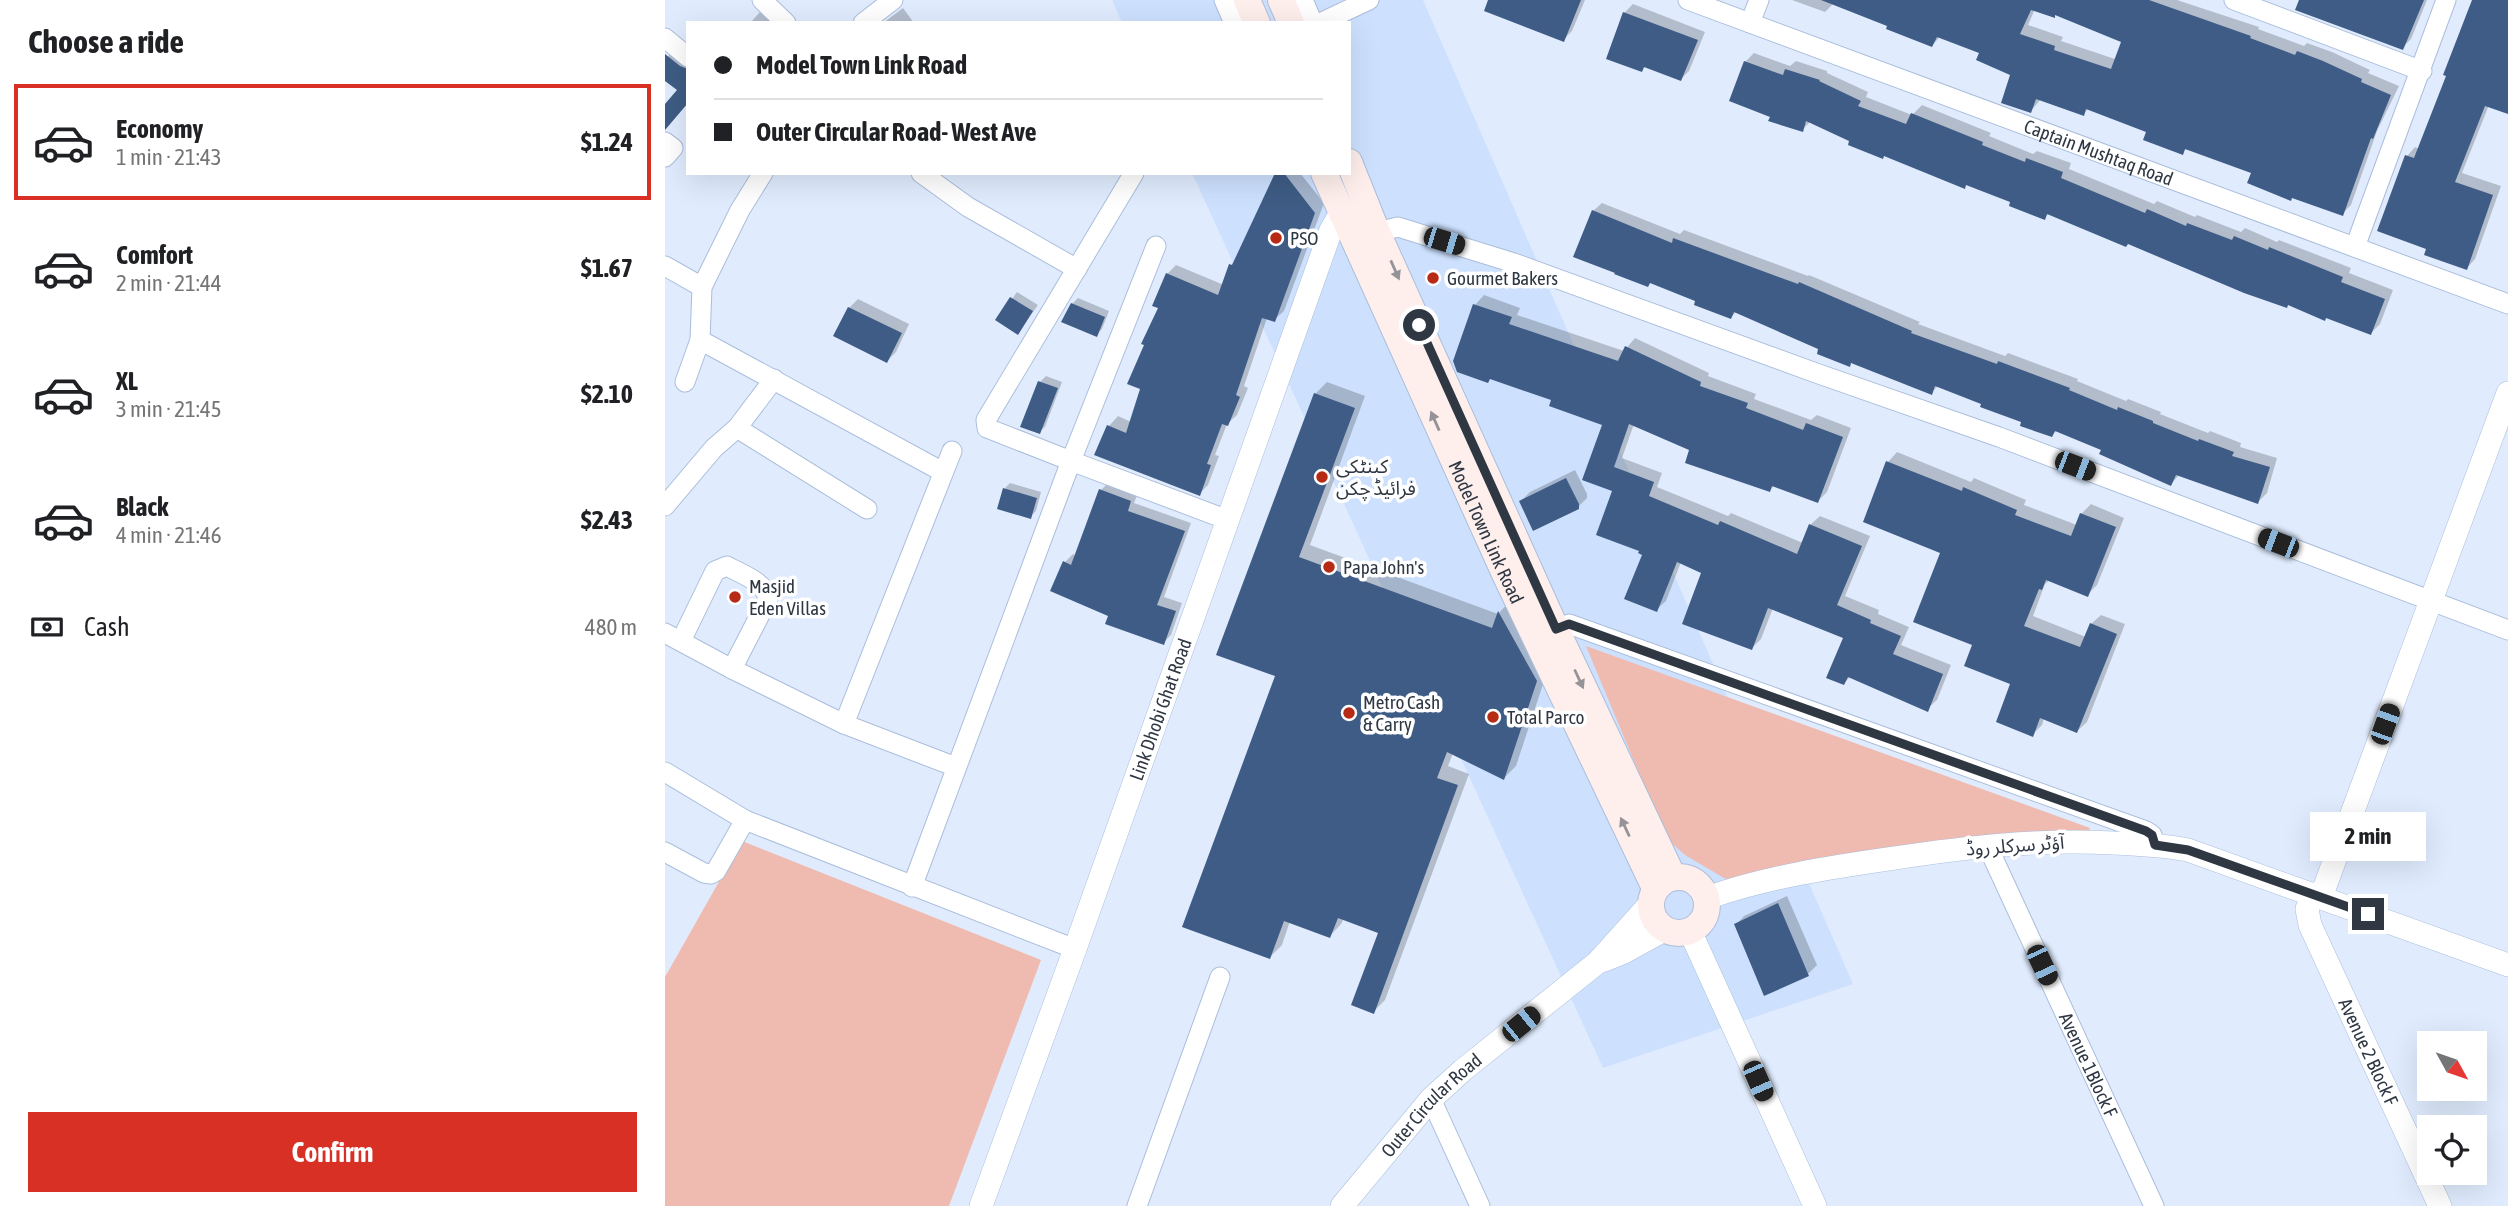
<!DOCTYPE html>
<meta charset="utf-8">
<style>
:root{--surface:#fff;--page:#f6f6f6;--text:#202124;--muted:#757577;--line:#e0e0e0;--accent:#d93025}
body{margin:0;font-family:"Asap Condensed","Noto Sans Arabic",sans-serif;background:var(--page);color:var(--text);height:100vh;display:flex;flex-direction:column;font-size:26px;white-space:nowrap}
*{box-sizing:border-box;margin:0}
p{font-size:23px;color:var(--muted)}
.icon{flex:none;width:38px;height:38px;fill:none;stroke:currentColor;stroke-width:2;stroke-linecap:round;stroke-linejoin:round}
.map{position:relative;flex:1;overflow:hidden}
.details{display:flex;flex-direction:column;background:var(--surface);width:665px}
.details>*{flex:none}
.guide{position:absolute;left:21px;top:21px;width:665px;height:154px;border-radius:0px;box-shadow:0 7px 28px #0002;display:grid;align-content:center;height:154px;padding:0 28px;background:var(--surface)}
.needle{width:46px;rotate:130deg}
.tools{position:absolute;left:1752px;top:1031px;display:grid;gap:14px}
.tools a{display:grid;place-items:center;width:70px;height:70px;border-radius:0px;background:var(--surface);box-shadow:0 7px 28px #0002;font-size:35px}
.end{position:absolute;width:32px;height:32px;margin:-16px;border:9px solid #2f3743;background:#fff;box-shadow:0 0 0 4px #fff}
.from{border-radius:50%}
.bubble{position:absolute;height:49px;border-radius:0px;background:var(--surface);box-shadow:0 7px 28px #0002;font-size:23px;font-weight:700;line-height:49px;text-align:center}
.car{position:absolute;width:21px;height:42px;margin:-21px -10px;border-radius:9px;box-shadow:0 0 5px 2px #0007;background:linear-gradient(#222 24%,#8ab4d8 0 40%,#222 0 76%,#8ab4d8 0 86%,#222 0)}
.guide b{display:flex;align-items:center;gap:24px;height:66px;font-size:26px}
.guide b+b{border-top:2px solid var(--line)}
.guide i{width:18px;height:18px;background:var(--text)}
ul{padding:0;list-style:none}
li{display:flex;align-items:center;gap:21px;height:116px;margin:0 14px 10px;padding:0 14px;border:4px solid transparent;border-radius:0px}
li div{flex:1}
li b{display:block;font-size:26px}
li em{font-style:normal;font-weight:700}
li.selected{border-color:var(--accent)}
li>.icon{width:63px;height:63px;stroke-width:1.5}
h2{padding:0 28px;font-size:32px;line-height:84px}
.pay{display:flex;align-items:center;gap:18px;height:77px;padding:0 28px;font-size:26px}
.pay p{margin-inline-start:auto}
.cta{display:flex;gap:14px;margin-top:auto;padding:14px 28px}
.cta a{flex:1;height:80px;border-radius:0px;background:var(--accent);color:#fff;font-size:28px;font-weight:700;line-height:80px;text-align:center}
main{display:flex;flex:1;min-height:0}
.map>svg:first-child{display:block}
.built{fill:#cde1fe}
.green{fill:#efbbb0}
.shadow{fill:#0003;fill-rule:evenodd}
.building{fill:#3e5c85;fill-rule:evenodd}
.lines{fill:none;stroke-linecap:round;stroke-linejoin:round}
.minor-casing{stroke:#aabedb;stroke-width:21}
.tertiary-casing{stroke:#aabedb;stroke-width:24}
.secondary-casing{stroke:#aabedb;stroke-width:28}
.minor{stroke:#fff;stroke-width:19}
.tertiary{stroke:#fff;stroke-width:23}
.secondary{stroke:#feefec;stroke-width:26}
.oneway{fill:#969398}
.route{stroke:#2f3743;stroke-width:9}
.poi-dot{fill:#b72b16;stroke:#fff;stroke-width:2.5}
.labels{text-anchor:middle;stroke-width:7;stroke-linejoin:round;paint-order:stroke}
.street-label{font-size:19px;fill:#2f3743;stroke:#fff}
.poi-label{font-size:19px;fill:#2f3743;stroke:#fff;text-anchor:start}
</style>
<main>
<section class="details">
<h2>Choose a ride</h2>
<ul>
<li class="selected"><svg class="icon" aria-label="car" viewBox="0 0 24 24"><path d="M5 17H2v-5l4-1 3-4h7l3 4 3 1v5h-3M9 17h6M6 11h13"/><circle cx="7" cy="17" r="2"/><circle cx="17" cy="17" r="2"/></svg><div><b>Economy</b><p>1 min · 21:43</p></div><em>$1.24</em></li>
<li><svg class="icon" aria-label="car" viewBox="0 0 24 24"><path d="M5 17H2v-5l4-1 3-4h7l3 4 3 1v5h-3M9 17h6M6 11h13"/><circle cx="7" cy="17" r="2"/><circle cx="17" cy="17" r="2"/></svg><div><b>Comfort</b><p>2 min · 21:44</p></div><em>$1.67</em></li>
<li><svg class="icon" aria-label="car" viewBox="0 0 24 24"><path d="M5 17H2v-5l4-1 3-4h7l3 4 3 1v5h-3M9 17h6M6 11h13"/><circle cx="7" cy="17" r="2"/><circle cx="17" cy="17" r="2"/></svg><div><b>XL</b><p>3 min · 21:45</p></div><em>$2.10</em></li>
<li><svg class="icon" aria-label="car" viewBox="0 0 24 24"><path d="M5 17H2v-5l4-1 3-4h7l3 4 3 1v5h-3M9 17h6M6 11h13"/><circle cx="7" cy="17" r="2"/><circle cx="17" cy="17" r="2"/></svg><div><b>Black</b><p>4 min · 21:46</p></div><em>$2.43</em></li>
</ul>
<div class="pay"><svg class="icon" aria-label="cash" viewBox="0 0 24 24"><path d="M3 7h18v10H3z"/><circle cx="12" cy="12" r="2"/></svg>Cash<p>480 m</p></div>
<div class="cta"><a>Confirm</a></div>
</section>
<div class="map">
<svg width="1843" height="1206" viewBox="0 0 1843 1206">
<rect width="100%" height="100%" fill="#e0ecfe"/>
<!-- built -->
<path class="built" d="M447,0H758L1188,984L938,1068L527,173H684V23H457Z"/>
<!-- green -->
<path class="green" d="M921,646L1425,828L1421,843L1064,881L1020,855L1001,838Z
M77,841L376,960L284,1206H0V977Z"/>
<!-- shadow -->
<path class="shadow" d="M825,0H920L907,31L898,40Z
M1127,0H1512L1594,27L1593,29L1639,46L1642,43L1667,52L1705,70L1703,73L1734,86L1712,131L1686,205L1677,214L1589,172L1522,148L1517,153L1484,131L1424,108L1418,114L1376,99L1366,111L1348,74L1316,52L1276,36L1267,45L1225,25L1168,4L1160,12ZM1370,9L1389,16L1391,14L1459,41L1450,59L1396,41L1398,37L1363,25Z
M1636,0H1762L1746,39L1737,48Z
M1809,0H1843V112L1824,105L1797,173L1836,186L1810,259L1802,268L1764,248L1742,156L1750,147L1754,149L1783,75Z
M968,4L1040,32L1024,71L1016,79L981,66L977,70L959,13Z
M238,8L249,23H218Z
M95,12L106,21L104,23H85Z
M8,51L23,61V102L0,128V107L14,90L0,78V60Z
M1089,53L1125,66L1131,61L1162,71V73L1203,92L1201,97L1247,115L1257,105L1326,133L1324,136L1368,154L1372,151L1406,163L1404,169L1489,204L1492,201L1530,217L1532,215L1576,232L1580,228L1612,242L1614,240L1686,268L1684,273L1728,290L1715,324L1706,333L1384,213L1380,218L1347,201L1303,183L1299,187L1146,121L1137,130L1107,116L1080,62Z
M612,173H635L659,203L619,311L609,320L602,318L579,386L583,388L572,415L562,424L550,455L554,456L543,485L534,494L431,454L444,426L453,416L466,422L478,388L502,274L511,265L559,285L566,265L572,259Z
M937,203L1015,234L1019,230L1143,276L1144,275L1255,322L1253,324L1340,356L1343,353L1413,379L1412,381L1461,401L1463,399L1496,412L1495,414L1543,433L1545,431L1576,443L1575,447L1612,458L1602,493L1593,502L1515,474L1506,484L1438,449L1392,430L1387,435L1319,403L1273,386L1266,393L1156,348L1072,311L1066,317L1033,300L928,211Z
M352,292L373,305L353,333L332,320Z
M819,295L855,308L852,315L959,351L970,338L1044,373L1043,376L1091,394L1089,399L1146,420L1152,415L1186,428L1162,492L1153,501L1110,485L1105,490L1027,449L969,424L957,458L997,473L992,487L1063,516L1066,513L1138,543L1145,525L1155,516L1205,536L1180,596L1214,610L1213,614L1244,627L1236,645L1286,665L1272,700L1262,709L1186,676L1179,683L1180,637L1108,608L1096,639L1087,648L1038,572L1016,562L1001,601L991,610L979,554L949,490L940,424L889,399L810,305Z
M413,298L444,311L437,329L431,335L407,304Z
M193,299L244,324L231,352L222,361L184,308Z
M381,376L397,382L380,427L374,432L358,426L375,382Z
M662,382L700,396L645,545L833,614L845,601L883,669L851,766L839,778L788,753L783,766L804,774L720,1000L708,1012L715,932L679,918L676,924L665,936L625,921L617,945L605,957L612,675L650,394Z
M1232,452L1306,482L1309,478L1361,500L1359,505L1412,525L1416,514L1426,504L1459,518L1432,585L1422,595L1385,580L1380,584L1368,616L1421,637L1426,624L1436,615L1460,624L1422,722L1412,731L1379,718L1377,725L1367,735L1348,683L1310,644L1278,552L1223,462Z
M910,470L922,494V498L913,507L856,501L865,492Z
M444,482L473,493L469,503L526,523L499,597L517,603L506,635L498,643L445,615L400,562L408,554L411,556L436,490Z
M345,483L376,492L371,511L365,517L340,488Z
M1122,896L1152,965L1143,974L1071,925L1079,916Z"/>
<!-- building -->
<path class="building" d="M823,0H916L899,42L819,11Z
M1156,0H1484L1586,36L1585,38L1630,55L1632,51L1658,61L1697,79L1696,82L1726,95L1708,139L1706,138L1678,216L1627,198L1626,201L1582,183L1586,173L1520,149L1518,155L1478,140L1481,132L1421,109L1419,116L1371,99L1366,113L1336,103L1345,75L1311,60L1314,53L1272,37L1267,47L1221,29L1222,26ZM1366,10L1390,18V15L1456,42L1446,69L1389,50L1390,46L1355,34Z
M1634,0H1759L1738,50L1630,10Z
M1807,0H1843V114L1820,106L1790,182L1828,195L1802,270L1759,255L1761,249L1712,231L1740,155L1749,158L1781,76L1778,75Z
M958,12L1033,40L1016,81L979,67L977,72L941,59Z
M0,54L15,66L23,69V103L0,130V104L12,90L0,81Z
M1079,61L1118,75L1120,69L1155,80L1154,81L1196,101L1193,106L1241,124L1246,113L1318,142L1317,145L1360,162L1361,158L1398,172L1396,178L1480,213L1482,209L1521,226L1522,223L1567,240L1569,236L1603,250L1604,247L1678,277L1676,282L1720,299L1706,335L1661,318L1660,321L1623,305L1622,308L1579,293L1463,244L1461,247L1382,214L1380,220L1344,206L1345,202L1301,185L1300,189L1219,156L1218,159L1183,145L1184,141L1141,121L1138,132L1103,121L1105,117L1064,101Z
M610,173H619L650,213L610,322L597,318L571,395L575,397L563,426L557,424L542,464L546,465L535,496L429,455L442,425L461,433L475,389L462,384L479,345L476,344L493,308L487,306L501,273L553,295L564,264L567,265Z
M927,210L1007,243L1008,238L1133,284L1134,282L1247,331L1246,333L1332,364L1333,361L1405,388L1404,390L1452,410L1453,407L1488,421V423L1533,441L1534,439L1569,452L1567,456L1605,467L1593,504L1511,475L1506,486L1434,454L1436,450L1390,431L1387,437L1355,426L1356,422L1315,407L1316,404L1270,386L1267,395L1186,363L1185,367L1152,354L1153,349L1069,312L1066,319L1029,305L1030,301L985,283L983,287L949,274L950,273L908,257Z
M345,297L368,311L353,335L330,320Z
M406,303L440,317L432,337L396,322Z
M808,304L847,317L844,324L953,361L960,346L1036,382L1035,386L1083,403L1081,408L1138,430L1141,423L1178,437L1153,503L1107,486L1105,492L1020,463L1024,450L964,424L949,467L989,482L984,496L1053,525L1055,521L1132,554L1144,524L1197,546L1172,605L1206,620L1205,623L1236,636L1228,654L1278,674L1263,712L1183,677L1179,685L1161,678L1178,638L1103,608L1087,650L1017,624L1036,573L1012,562L992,612L959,599L977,555L973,553L974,551L931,535L947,491L917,480L937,425L884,406L886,400L825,379L823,383L792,372L788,361Z
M183,307L237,333L222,363L168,336Z
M373,381L393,388L375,434L355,427Z
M649,393L690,408L634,557L827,628L833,611L872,681L839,780L782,752L772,778L793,785L709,1014L686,1005L713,933L673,918L665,938L619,921L605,959L517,927L610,676L551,655Z
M1221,461L1297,491L1298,487L1352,510L1350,515L1406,536L1415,513L1451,527L1423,597L1381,580L1377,590L1374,589L1359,626L1415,647L1425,623L1452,634L1412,733L1375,718L1368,737L1331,722L1345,684L1299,666L1307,645L1248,622L1275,553L1198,522Z
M901,478L914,504V509L868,531L854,501Z
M338,488L372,498L366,519L332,509Z
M434,489L466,501L463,511L520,531L492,605L511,611L499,645L440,624L443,616L385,591L398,561L406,565Z
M1113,903L1144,976L1099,996L1069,924Z"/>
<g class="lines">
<defs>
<g id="minor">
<path d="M97,0L121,23"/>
<path d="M559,0L569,23"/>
<path d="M638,0L648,23"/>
<path id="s1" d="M1023,0L1843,304"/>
<path d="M1569,0L1757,71"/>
<path d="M198,23L228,0"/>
<path d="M655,23L704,0"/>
<path d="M1085,23L1094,0"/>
<path d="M0,38L23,57"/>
<path d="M0,142L8,148L0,157"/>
<path d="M256,173L303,207L412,269"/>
<path d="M469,173L321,420L322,428L406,461L491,246"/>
<path d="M700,239L712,232L733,227L849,263L1151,373L1334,437L1843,630"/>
<path d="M1690,247L1781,0"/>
<path d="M0,266L37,287"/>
<path d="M35,340L278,472"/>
<path d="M20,382L35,340L37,287L75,210L98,173"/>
<path d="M72,428L202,509"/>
<path d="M0,506L49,448L72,428L109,379"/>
<path d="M891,629L904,624L1481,831L1487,835L1490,845"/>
<path d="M0,633L67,669L179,724L291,767"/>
<path d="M16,641L50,571L62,566C76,574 101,582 103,599L67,669"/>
<path d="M179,724L287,451"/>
<path d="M0,772L80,820L410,949"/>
<path id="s2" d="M1322,845L1489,1206"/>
<path d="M0,852L39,873L46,874L51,871L80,820"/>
<path d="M247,887L406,461L563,520"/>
<path d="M766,1099L815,1206"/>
<path d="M472,1206L555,977"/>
</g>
<g id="tertiary">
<path id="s3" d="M1648,894L1642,909L1645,925L1775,1206"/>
<path d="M1656,897L1843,393"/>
<path d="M1042,898C1101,877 1167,867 1230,858C1303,847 1374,839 1448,843C1473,844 1498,845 1523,850L1843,965"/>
<path d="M1025,931L1150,1206"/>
<path d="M939,960L959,952L1001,929"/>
<path id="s4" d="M316,1206L410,949L666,230L673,218L691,208"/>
<path id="s5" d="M677,1206L766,1099L798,1070L933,962L986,903"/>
</g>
<g id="secondary">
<path d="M582,0L592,23"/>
<path d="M616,0L626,23"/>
<path d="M684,162L712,232L891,629L1008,877"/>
<path id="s6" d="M659,173L839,572L990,888"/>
<circle cx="1014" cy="905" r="28"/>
</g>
</defs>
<!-- minor casing -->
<use href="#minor" class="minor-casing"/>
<!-- tertiary casing -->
<use href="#tertiary" class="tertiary-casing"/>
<!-- secondary casing -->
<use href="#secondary" class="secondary-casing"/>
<!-- minor -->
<use href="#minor" class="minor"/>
<!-- tertiary -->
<use href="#tertiary" class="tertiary"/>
<!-- secondary -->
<use href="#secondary" class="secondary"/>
</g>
<!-- one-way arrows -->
<defs><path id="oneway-solid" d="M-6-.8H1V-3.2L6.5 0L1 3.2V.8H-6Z" transform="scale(1.75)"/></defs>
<g class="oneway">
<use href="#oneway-solid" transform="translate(730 270) rotate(66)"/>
<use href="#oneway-solid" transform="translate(770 421) rotate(-114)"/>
<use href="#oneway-solid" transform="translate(914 679) rotate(65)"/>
<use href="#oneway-solid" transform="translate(960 827) rotate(-115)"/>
</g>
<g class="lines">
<!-- route -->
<path class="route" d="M754,325L891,629L904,624L1481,831L1487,835L1490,845L1523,850L1703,914"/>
</g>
<!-- markers -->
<g class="poi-dot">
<circle cx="611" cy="238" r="7"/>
<circle cx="768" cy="278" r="7"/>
<circle cx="657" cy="477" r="7"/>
<circle cx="664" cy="567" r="7"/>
<circle cx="70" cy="597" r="7"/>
<circle cx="684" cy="713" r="7"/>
<circle cx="828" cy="717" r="7"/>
</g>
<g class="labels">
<!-- street labels -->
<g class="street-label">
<text dy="7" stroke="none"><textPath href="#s1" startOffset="438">Captain Mushtaq Road</textPath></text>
<text dy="7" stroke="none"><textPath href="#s6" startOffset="394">Model Town Link Road</textPath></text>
<text dy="7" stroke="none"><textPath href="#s4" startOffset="528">Link Dhobi Ghat Road</textPath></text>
<text transform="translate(1350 845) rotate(-4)" y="7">آؤٹر سرکلر روڈ</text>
<text dy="7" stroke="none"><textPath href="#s3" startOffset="172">Avenue 2 Block F</textPath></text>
<text dy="7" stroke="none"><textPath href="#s2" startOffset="242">Avenue 1Block F</textPath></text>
<text dy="7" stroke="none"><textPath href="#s5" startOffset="135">Outer Circular Road</textPath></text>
</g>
<!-- poi labels -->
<g class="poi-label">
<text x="625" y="245">PSO</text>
<text x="782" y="285">Gourmet Bakers</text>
<text x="671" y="473">کینٹکی<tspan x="671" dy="22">فرائیڈ چکن</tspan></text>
<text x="678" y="574">Papa John's</text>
<text x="84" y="593">Masjid<tspan x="84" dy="22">Eden Villas</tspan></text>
<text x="698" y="709">Metro Cash<tspan x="698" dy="22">&amp; Carry</tspan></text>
<text x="842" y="724">Total Parco</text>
</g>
</g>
</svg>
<div class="tools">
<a><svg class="needle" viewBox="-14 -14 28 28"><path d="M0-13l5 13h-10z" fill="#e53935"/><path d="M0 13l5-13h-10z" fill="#757577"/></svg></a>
<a><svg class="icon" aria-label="locate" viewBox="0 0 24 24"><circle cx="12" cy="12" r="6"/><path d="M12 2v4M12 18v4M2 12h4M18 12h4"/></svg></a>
</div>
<i class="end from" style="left:754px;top:325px"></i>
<i class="end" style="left:1703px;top:914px"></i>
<div class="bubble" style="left:1645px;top:812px;width:116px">2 min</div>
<i class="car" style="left:779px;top:241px;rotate:107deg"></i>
<i class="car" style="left:1410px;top:466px;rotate:111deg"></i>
<i class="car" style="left:1613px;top:543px;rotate:291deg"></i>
<i class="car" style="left:1720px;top:724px;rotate:20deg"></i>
<i class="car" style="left:1377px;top:965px;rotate:155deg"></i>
<i class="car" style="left:856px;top:1024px;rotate:51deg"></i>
<i class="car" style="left:1093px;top:1081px;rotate:156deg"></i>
<div class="guide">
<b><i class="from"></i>Model Town Link Road</b>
<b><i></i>Outer Circular Road- West Ave</b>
</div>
</div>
</main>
